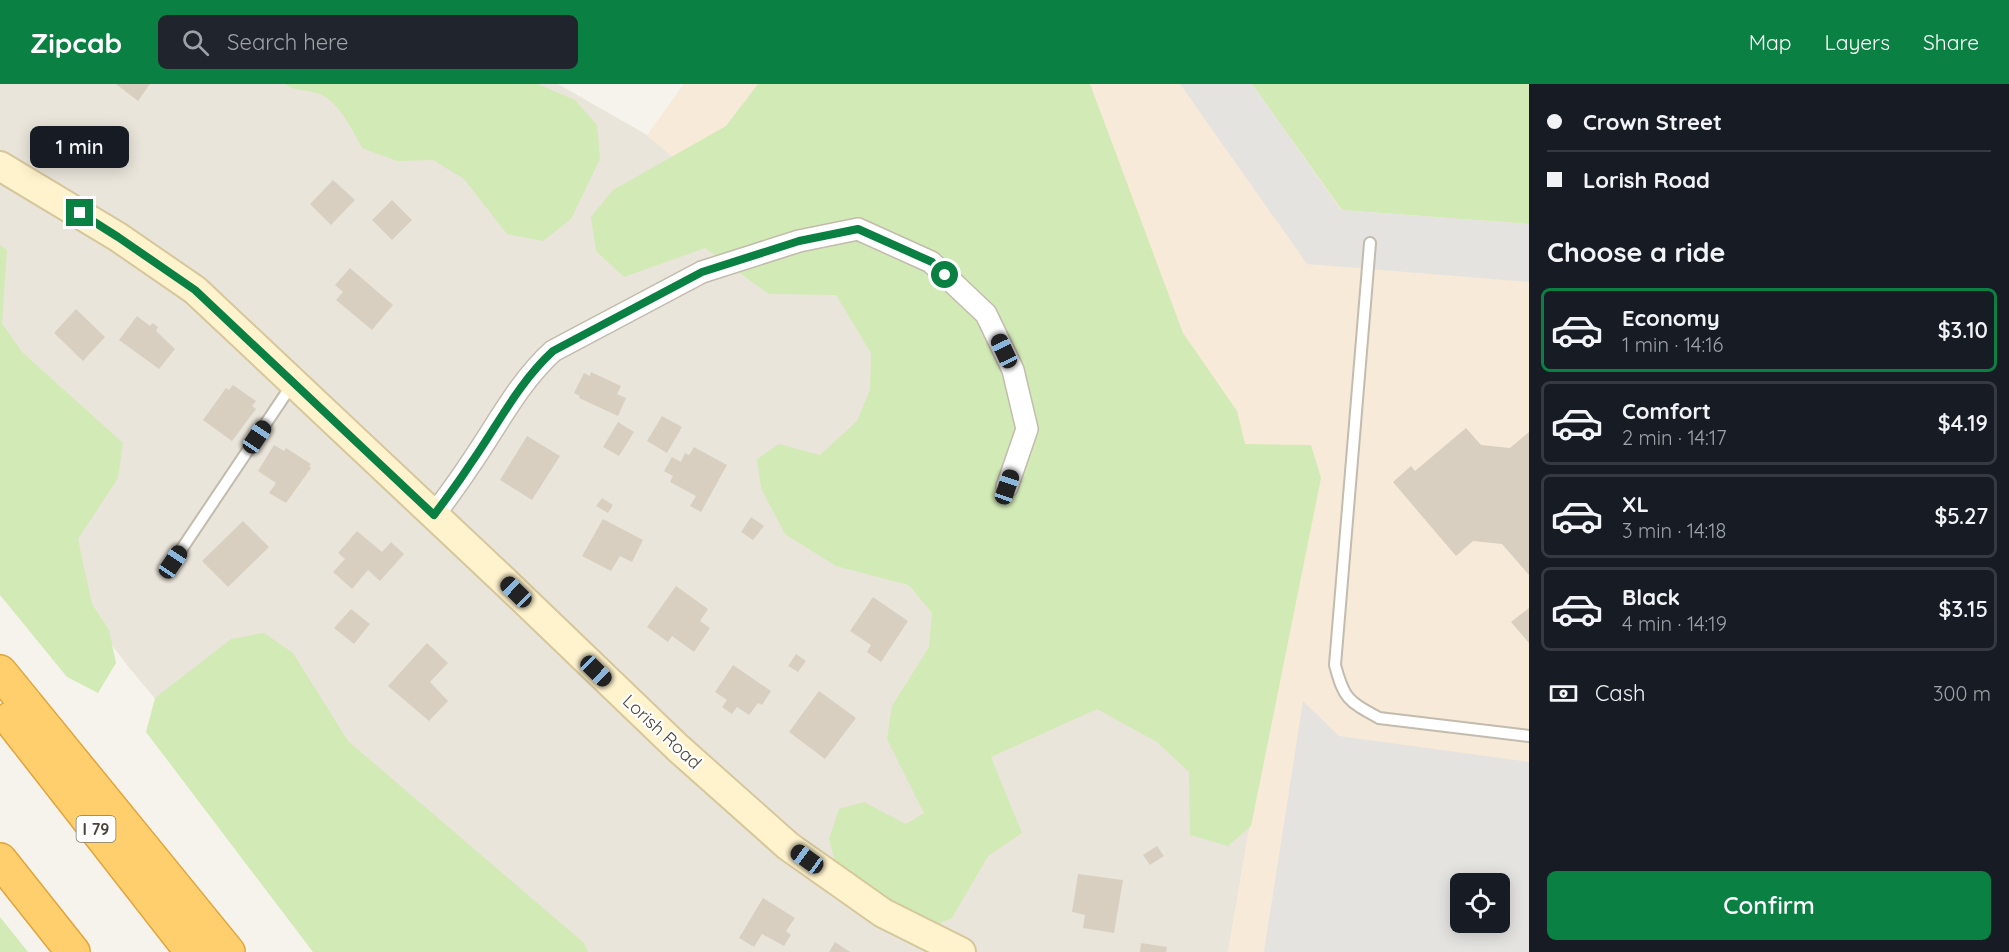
<!DOCTYPE html>
<meta charset="utf-8">
<style>
:root{--surface:#171b24;--page:#20242c;--text:#f1f3f6;--muted:#9ea1a6;--line:#363941;--accent:#0b8043}
body{margin:0;font-family:Quicksand,sans-serif;background:var(--page);color:var(--text);height:100vh;display:flex;flex-direction:column;font-size:22px;white-space:nowrap}
*{box-sizing:border-box;margin:0}
p{font-size:20px;color:var(--muted)}
.icon{flex:none;width:33px;height:33px;fill:none;stroke:currentColor;stroke-width:2;stroke-linecap:round;stroke-linejoin:round}
.map{position:relative;flex:1;overflow:hidden}
.details{display:flex;flex-direction:column;background:var(--surface);width:480px}
.details>*{flex:none}
.guide{display:grid;align-content:center;height:132px;padding:0 18px;background:var(--surface)}
.fabs{position:absolute;left:1450px;top:789px;display:grid;gap:12px}
.fabs a{display:grid;place-items:center;width:60px;height:60px;border-radius:9px;background:var(--surface);box-shadow:0 3px 15px #0003;font-size:30px}
.end{position:absolute;width:27px;height:27px;margin:-14px;border:8px solid #0b8043;background:#fff;box-shadow:0 0 0 3px #fff}
.from{border-radius:50%}
.bubble{position:absolute;height:42px;border-radius:9px;background:var(--surface);box-shadow:0 3px 15px #0003;font-size:20px;font-weight:600;line-height:42px;text-align:center}
.car{position:absolute;width:18px;height:36px;margin:-18px -9px;border-radius:8px;box-shadow:0 0 4px 2px #0007;background:linear-gradient(#222 24%,#8ab4d8 0 40%,#222 0 76%,#8ab4d8 0 86%,#222 0)}
.guide b{display:flex;align-items:center;gap:21px;height:57px;font-size:22px}
.guide b+b{border-top:2px solid var(--line)}
.guide i{width:15px;height:15px;background:var(--text)}
ul{padding:0;list-style:none}
li{display:flex;align-items:center;gap:18px;height:84px;margin:0 12px 9px;padding:0 6px;border:3px solid var(--line);border-radius:9px}
li div{flex:1}
li b{display:block;font-size:22px}
li em{font-style:normal;font-weight:600}
li.active{border-color:var(--accent)}
li>.icon{width:54px;height:54px;stroke-width:1.5}
h2{padding:0 18px;font-size:27px;line-height:72px}
.pay{display:flex;align-items:center;gap:15px;height:66px;padding:0 18px;font-size:22px}
.pay p{margin-inline-start:auto}
.cta{display:flex;gap:12px;margin-top:auto;padding:12px 18px}
.cta a{flex:1;height:69px;border-radius:9px;background:var(--accent);color:#fff;font-size:24px;font-weight:600;line-height:69px;text-align:center}
header{display:flex;align-items:center;gap:36px;box-sizing:border-box;height:84px;padding:0 30px;background:var(--accent);color:#fff}
header strong{font-size:28px}
nav{display:flex;gap:33px;margin-inline-start:auto;font-size:21px}
.search{width:420px;height:54px;background:var(--page);display:flex;align-items:center;gap:15px;box-sizing:border-box;padding:0 21px;border-radius:9px;color:var(--muted);font-size:22px}
main{display:flex;flex:1;min-height:0}
.map>svg:first-child{display:block}
.residential{fill:#eae5da}
.commercial{fill:#f7ead8;fill-rule:evenodd}
.green{fill:#d2eab5}
.parking{fill:#e5e3e0;fill-rule:evenodd}
.building{fill:#d8cfc1}
.lines{fill:none;stroke-linecap:round;stroke-linejoin:round}
.lane-casing{stroke:#c2bbae;stroke-width:14}
.street-casing{stroke:#c2bbae;stroke-width:24}
.secondary-casing{stroke:#d6c79b;stroke-width:32}
.highway-casing{stroke:#e0a43c;stroke-width:36}
.lane{stroke:#fff;stroke-width:10}
.street{stroke:#fff;stroke-width:21}
.secondary{stroke:#fff3cd;stroke-width:28}
.highway{stroke:#ffcf6e;stroke-width:33}
.route{stroke:#0b8043;stroke-width:8}
.labels{text-anchor:middle;stroke-width:4.5;stroke-linejoin:round;paint-order:stroke}
.shield{fill:#fff;stroke:#817c74;stroke-width:1.5}
.shield-label{font-size:16px;font-weight:bold;fill:#4b4439}
.street-label{font-size:18px;fill:#4b4439;stroke:#fff}
</style>
<header>
<strong>Zipcab</strong>
<div class="search"><svg class="icon" aria-label="search" viewBox="0 0 24 24"><circle cx="10" cy="10" r="6"/><path d="M15 15l6 6"/></svg>Search here</div>
<nav><a>Map</a><a>Layers</a><a>Share</a></nav>
</header>
<main>
<div class="map">
<svg width="1529" height="868" viewBox="0 0 1529 868">
<rect width="100%" height="100%" fill="#f6f3ec"/>
<!-- residential -->
<path class="residential" d="M0,0H558L647,51L1277,584L1228,868H365L127,581L0,412Z"/>
<!-- commercial -->
<path class="commercial" d="M684,0H1529V868H1228L1277,584L647,51ZM1461,800H1500V838H1461Z"/>
<!-- green -->
<path class="green" d="M285,0H538L575,16L597,41L600,75L571,135L543,157L507,150L464,95L433,76L397,77L362,64C354,48 338,18 322,11C310,5 295,8 285,0Z
M758,0H1090L1183,249L1237,327L1245,360L1311,361L1321,394L1251,742L1228,762L1190,751L1189,688L1157,658L1097,625L991,673L1022,749L988,772L952,834L924,846L839,793L829,755L839,725L864,718L906,740L924,729L887,655L892,622L929,563L932,529L909,501L836,482L785,450L761,404L757,375L779,360L820,371L857,337L870,306L871,269L836,211L769,210L705,164L624,193L596,167L591,133L613,106L726,42Z
M1252,0H1529V140L1342,126Z
M0,161L7,166L2,239L22,268L123,359L118,394L78,455L92,520L109,546L116,579L98,609L67,593L0,511Z
M264,549L293,569L348,657L584,859L588,868H313L146,648L155,614L231,555Z
M0,833L28,868H0Z"/>
<!-- parking -->
<path class="parking" d="M1180,0H1252L1341,126L1529,140V198L1307,180Z
M1303,617L1339,652L1529,678V868H1264ZM1461,800H1500V838H1461Z"/>
<!-- building -->
<path class="building" d="M116,0H150L138,17Z
M333,96L355,116L331,141L310,120Z
M392,116L412,136L392,156L372,136Z
M350,184L393,221L372,246L336,216L343,208L335,201Z
M76,225L105,253L83,277L54,249Z
M137,232L150,242L153,239L158,243L156,247L175,265L159,285L119,256Z
M591,288L621,302L617,310L626,314L618,332L579,314L580,312L574,309L584,289L590,292Z
M233,301L256,317L252,322L256,325L232,357L203,336L226,304L229,306Z
M662,332L682,343L667,369L647,357Z
M618,338L634,348L619,372L603,363Z
M1466,344L1481,361L1510,364L1529,348V491L1502,460L1473,457L1456,472L1393,398L1411,382L1415,387Z
M527,352L560,372L532,416L500,396Z
M274,361L284,367L286,364L311,380L309,382L311,384L286,419L269,409L276,399L258,387Z
M694,363L727,381L701,428L690,422L696,412L670,398L673,392L664,387L672,373L681,378L685,369L689,371Z
M602,414L613,421L608,429L596,422Z
M751,433L764,442L753,456L741,448Z
M603,435L643,456L632,478L620,472L611,487L582,472Z
M243,437L269,463L228,503L202,477Z
M357,447L382,468L391,458L404,470L380,497L368,486L352,505L333,488L345,475L338,469Z
M676,502L708,525L700,537L710,544L694,568L672,552L668,558L647,543Z
M873,513L908,537L881,578L867,568L871,561L850,547Z
M1529,524V559L1511,538Z
M351,525L370,540L354,560L334,544Z
M427,559L448,579L430,598L448,617L429,637L388,602Z
M796,570L806,577L798,588L788,582Z
M733,581L771,607L762,621L758,619L749,631L737,623L732,630L722,623L727,616L715,608Z
M819,607L856,634L825,675L789,648Z
M1157,762L1164,772L1150,781L1143,771Z
M1078,790L1123,796L1114,849L1083,844L1085,831L1072,828Z
M763,814L795,834L786,847L791,851L784,862L762,850L754,863L739,854Z
M835,858L850,868H829Z
M1141,859L1167,863L1166,868H1140Z"/>
<g class="lines">
<defs>
<path id="lane" d="M1370,159L1335,581C1344,615 1348,617 1379,634L1529,652
M173,478L293,299"/>
<path id="street" d="M434,431C446,415 458,399 469,382C497,342 517,300 553,267L702,188L799,157L858,145L931,178L986,230L1013,286L1027,345L1007,403"/>
<path id="secondary" d="M0,82L118,153L195,206L500,493L678,664L788,762L883,829L961,868"/>
<path id="highway" d="M0,588L228,868
M10,635L192,868
M0,776L73,868"/>
</defs>
<!-- lane casing -->
<use href="#lane" class="lane-casing"/>
<!-- street casing -->
<use href="#street" class="street-casing"/>
<!-- secondary casing -->
<use href="#secondary" class="secondary-casing"/>
<!-- highway casing -->
<use href="#highway" class="highway-casing"/>
<!-- lane -->
<use href="#lane" class="lane"/>
<!-- street -->
<use href="#street" class="street"/>
<!-- secondary -->
<use href="#secondary" class="secondary"/>
<!-- highway -->
<use href="#highway" class="highway"/>
</g>
<g class="lines">
<!-- route -->
<path class="route" d="M80,129L118,153L195,206L434,431C446,415 458,399 469,382C497,343 517,300 553,267L702,188L799,157L858,145L932,178L945,191"/>
</g>
<g class="labels">
<!-- shield labels -->
<rect class="shield" x="76.5" y="732" width="39" height="26" rx="4.5"/>
<g class="shield-label">
<text x="96" y="751">I 79</text>
</g>
<!-- street labels -->
<g class="street-label">
<text transform="translate(662 648) rotate(43)" y="6">Lorish Road</text>
</g>
</g>
</svg>
<div class="fabs">
<a><svg class="icon" aria-label="locate" viewBox="0 0 24 24"><circle cx="12" cy="12" r="6"/><path d="M12 2v4M12 18v4M2 12h4M18 12h4"/></svg></a>
</div>
<i class="end from" style="left:945px;top:191px"></i>
<i class="end" style="left:80px;top:129px"></i>
<div class="bubble" style="left:30px;top:42px;width:99px">1 min</div>
<i class="car" style="left:1004px;top:267px;rotate:335deg"></i>
<i class="car" style="left:257px;top:353px;rotate:34deg"></i>
<i class="car" style="left:1007px;top:403px;rotate:19deg"></i>
<i class="car" style="left:173px;top:478px;rotate:34deg"></i>
<i class="car" style="left:516px;top:508px;rotate:314deg"></i>
<i class="car" style="left:596px;top:587px;rotate:134deg"></i>
<i class="car" style="left:807px;top:775px;rotate:306deg"></i>
</div>
<section class="details">
<div class="guide">
<b><i class="from"></i>Crown Street</b>
<b><i></i>Lorish Road</b>
</div>
<h2>Choose a ride</h2>
<ul>
<li class="active"><svg class="icon" aria-label="car" viewBox="0 0 24 24"><path d="M5 17H2v-5l4-1 3-4h7l3 4 3 1v5h-3M9 17h6M6 11h13"/><circle cx="7" cy="17" r="2"/><circle cx="17" cy="17" r="2"/></svg><div><b>Economy</b><p>1 min · 14:16</p></div><em>$3.10</em></li>
<li><svg class="icon" aria-label="car" viewBox="0 0 24 24"><path d="M5 17H2v-5l4-1 3-4h7l3 4 3 1v5h-3M9 17h6M6 11h13"/><circle cx="7" cy="17" r="2"/><circle cx="17" cy="17" r="2"/></svg><div><b>Comfort</b><p>2 min · 14:17</p></div><em>$4.19</em></li>
<li><svg class="icon" aria-label="car" viewBox="0 0 24 24"><path d="M5 17H2v-5l4-1 3-4h7l3 4 3 1v5h-3M9 17h6M6 11h13"/><circle cx="7" cy="17" r="2"/><circle cx="17" cy="17" r="2"/></svg><div><b>XL</b><p>3 min · 14:18</p></div><em>$5.27</em></li>
<li><svg class="icon" aria-label="car" viewBox="0 0 24 24"><path d="M5 17H2v-5l4-1 3-4h7l3 4 3 1v5h-3M9 17h6M6 11h13"/><circle cx="7" cy="17" r="2"/><circle cx="17" cy="17" r="2"/></svg><div><b>Black</b><p>4 min · 14:19</p></div><em>$3.15</em></li>
</ul>
<div class="pay"><svg class="icon" aria-label="cash" viewBox="0 0 24 24"><path d="M3 7h18v10H3z"/><circle cx="12" cy="12" r="2"/></svg>Cash<p>300 m</p></div>
<div class="cta"><a>Confirm</a></div>
</section>
</main>
